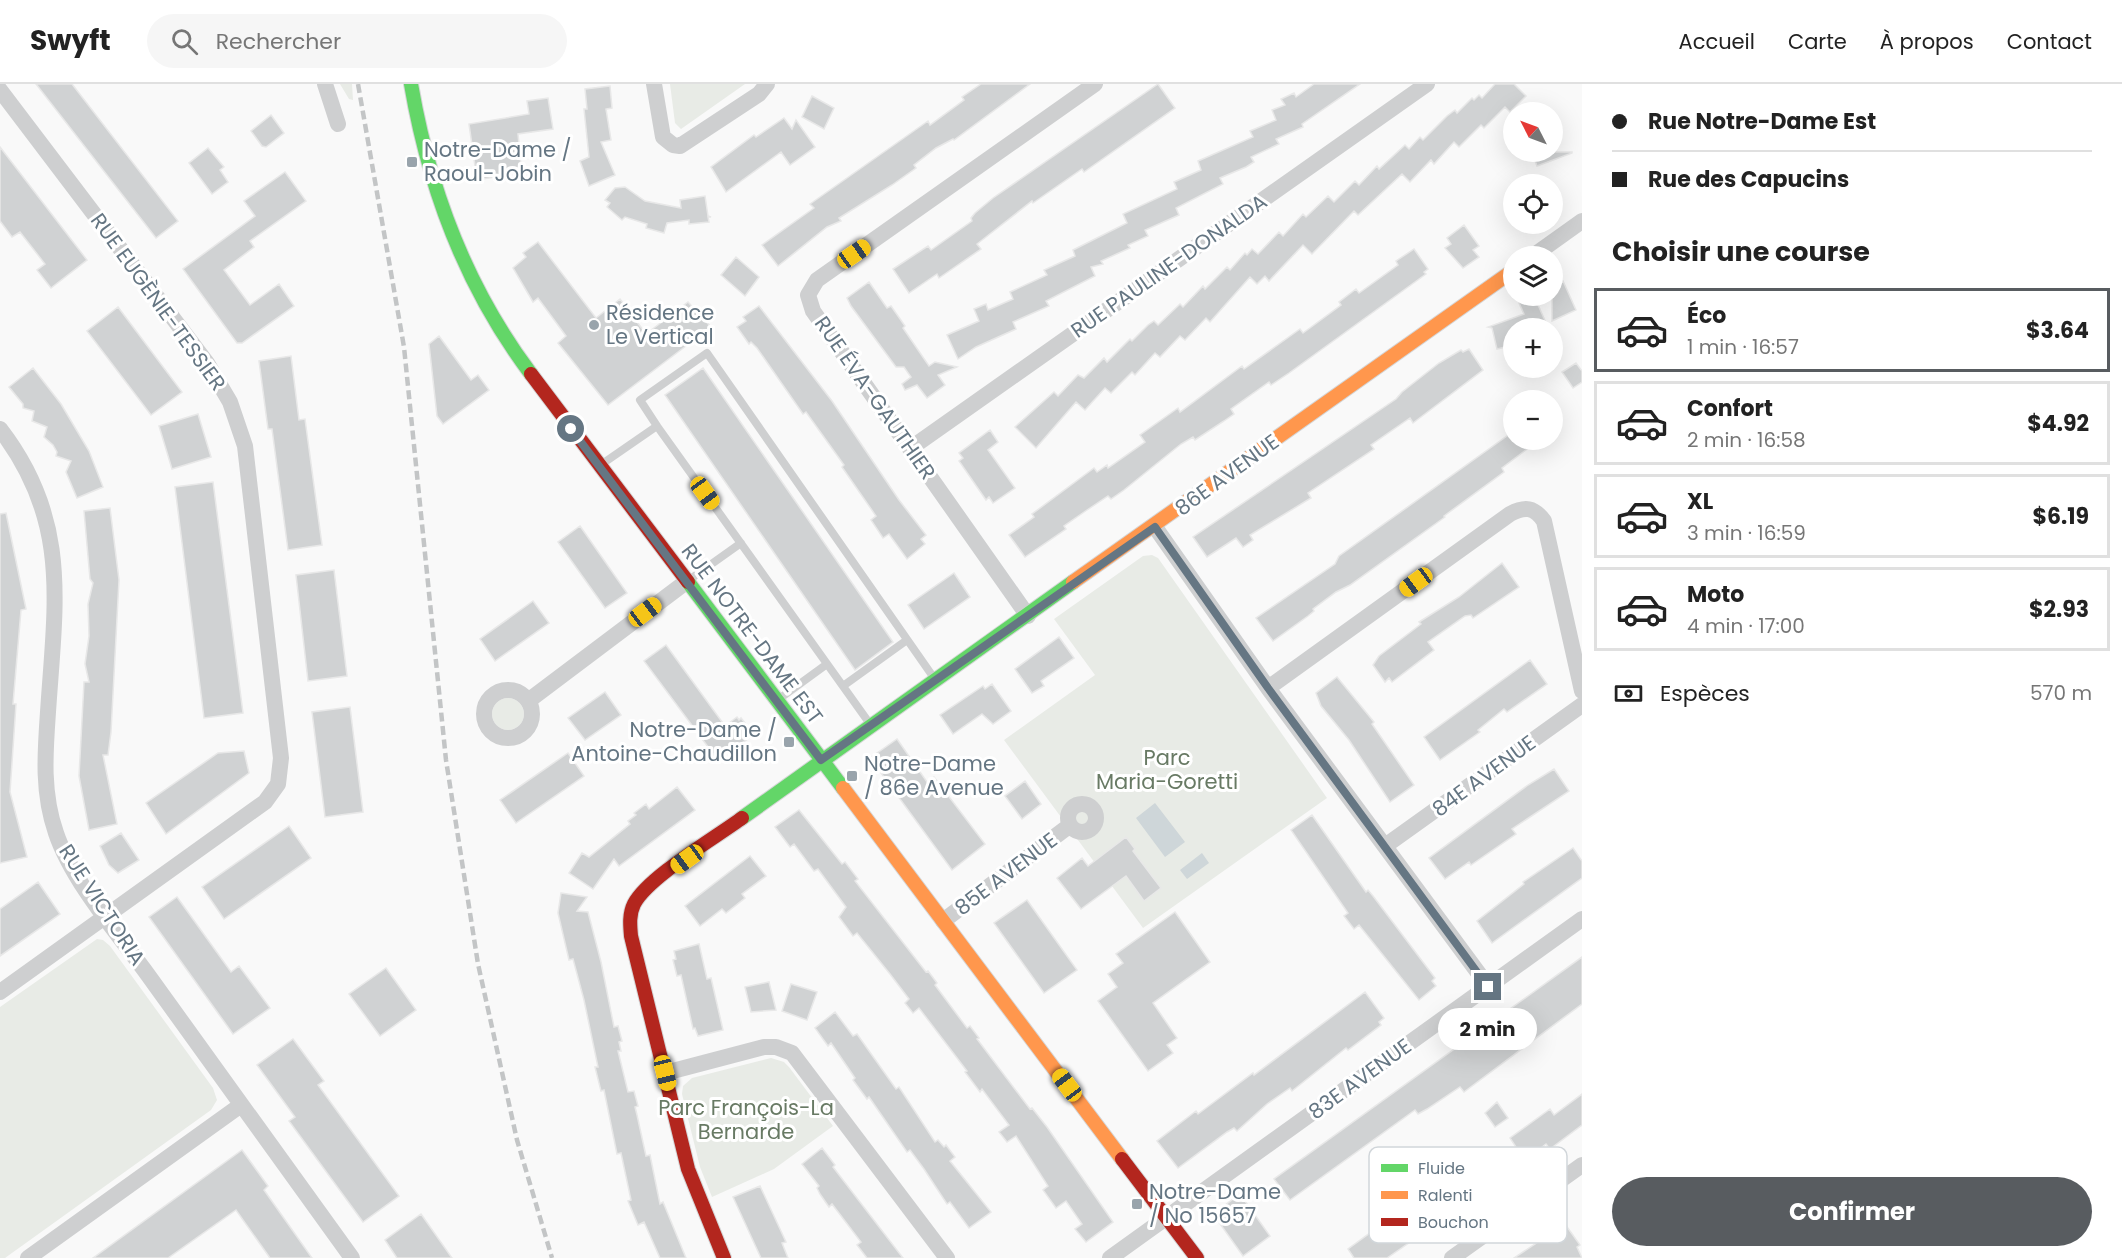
<!DOCTYPE html>
<html lang="fr">
<meta charset="utf-8">
<style>
:root{--surface:#fff;--page:#f6f6f6;--text:#222;--muted:#767676;--line:#e0e0e0;--accent:#585c60}
body{margin:0;font-family:Poppins,sans-serif;background:var(--page);color:var(--text);height:100vh;display:flex;flex-direction:column;font-size:22px;white-space:nowrap}
*{box-sizing:border-box;margin:0}
p{font-size:20px;color:var(--muted)}
.icon{flex:none;width:33px;height:33px;fill:none;stroke:currentColor;stroke-width:2;stroke-linecap:round;stroke-linejoin:round}
.map{position:relative;flex:1;overflow:hidden}
.panel{display:flex;flex-direction:column;background:var(--surface);width:540px}
.panel>*{flex:none}
.top-card{display:grid;align-content:center;height:132px;padding:0 30px;background:var(--surface)}
.needle{width:39px;rotate:312deg}
.tools{position:absolute;left:1503px;top:18px;display:grid;gap:12px}
.tools a{display:grid;place-items:center;width:60px;height:60px;border-radius:50%;background:var(--surface);box-shadow:0 6px 24px #0002;font-size:30px}
.end{position:absolute;width:27px;height:27px;margin:-14px;border:8px solid #657683;background:#fff;box-shadow:0 0 0 3px #fff}
.from{border-radius:50%}
.bubble{position:absolute;height:42px;border-radius:21px;background:var(--surface);box-shadow:0 6px 24px #0002;font-size:20px;font-weight:700;line-height:42px;text-align:center}
.car{position:absolute;width:18px;height:36px;margin:-18px -9px;border-radius:8px;box-shadow:0 0 4px 2px #0007;background:linear-gradient(#f5c518 24%,#345 0 40%,#f5c518 0 76%,#345 0 86%,#f5c518 0)}
.top-card b{display:flex;align-items:center;gap:21px;height:57px;font-size:22px}
.top-card b+b{border-top:2px solid var(--line)}
.top-card i{width:15px;height:15px;background:var(--text)}
ul{padding:0;list-style:none}
li{display:flex;align-items:center;gap:18px;height:84px;margin:0 12px 9px;padding:0 18px;border:3px solid var(--line);border-radius:0px}
li div{flex:1}
li b{display:block;font-size:22px}
li em{font-style:normal;font-weight:700}
li.selected{border-color:var(--accent)}
li>.icon{width:54px;height:54px;stroke-width:1.5}
h2{padding:0 30px;font-size:27px;line-height:72px}
.pay{display:flex;align-items:center;gap:15px;height:66px;padding:0 30px;font-size:22px}
.pay p{margin-inline-start:auto}
.cta{display:flex;gap:12px;margin-top:auto;padding:12px 30px}
.cta a{flex:1;height:69px;border-radius:36px;background:var(--accent);color:#fff;font-size:24px;font-weight:700;line-height:69px;text-align:center}
header{display:flex;align-items:center;gap:36px;box-sizing:border-box;height:84px;padding:0 30px;background:var(--surface);border-bottom:2px solid var(--line)}
header strong{font-size:28px}
nav{display:flex;gap:33px;margin-inline-start:auto;font-size:21px}
.search{width:420px;height:54px;background:var(--page);display:flex;align-items:center;gap:15px;box-sizing:border-box;padding:0 21px;border-radius:33px;color:var(--muted);font-size:22px}
main{display:flex;flex:1;min-height:0}
.map>svg:first-child{display:block}
.green{fill:#e8ebe6}
.water{fill:#ced6d9}
.building{fill:#d0d2d3;stroke:#e8e8e8;stroke-width:1.5}
.lines{fill:none;stroke-linecap:round;stroke-linejoin:round}
.fast-casing{stroke:#d5d6d7;stroke-width:16}
.slow-casing{stroke:#d5d6d7;stroke-width:16}
.jam-casing{stroke:#d5d6d7;stroke-width:16}
.lane{stroke:#cecfd0;stroke-width:8}
.street{stroke:#cecfd0;stroke-width:16}
.fast{stroke:#63d668;stroke-width:14}
.slow{stroke:#ff974d;stroke-width:14}
.jam{stroke:#b3261e;stroke-width:14}
.rail{stroke:#c3c5c6;stroke-width:4.5;stroke-dasharray:9 4.5;stroke-linecap:butt}
.route{stroke:#657683;stroke-width:8}
.poi-dot{fill:#99a4ac;stroke:#fff;stroke-width:2}
.labels{text-anchor:middle;stroke-width:6;stroke-linejoin:round;paint-order:stroke}
.poi-label{font-size:21px;fill:#657683;stroke:#fff;text-anchor:start}
.street-label{font-size:21px;fill:#657683;stroke:#fff}
.park-label{font-size:21px;fill:#687a64;stroke:#fff}
.key{fill:#fff;stroke:#d1d6da;stroke-width:1.5}
.key-label{font-size:16px;fill:#657683}
</style>
<header>
<strong>Swyft</strong>
<div class="search"><svg class="icon" aria-label="search" viewBox="0 0 24 24"><circle cx="10" cy="10" r="6"/><path d="M15 15l6 6"/></svg>Rechercher</div>
<nav><a>Accueil</a><a>Carte</a><a>À propos</a><a>Contact</a></nav>
</header>
<main>
<div class="map">
<svg width="1582" height="1174" viewBox="0 0 1582 1174">
<rect width="100%" height="100%" fill="#f9f9f9"/>
<!-- green -->
<path class="green" d="M340,0H352L353,16L349,15Z
M670,0H745L681,45L675,39Z
M1152,471L1158,474L1327,714L1143,844L1004,656L1095,591L1054,535L1143,472Z
M492 630a16 16 0 1 1 32 0a16 16 0 1 1-32 0Z
M97,855L103,856L110,862L213,1004L217,1016L211,1026L5,1174H0V923Z
M771,974L784,978L789,983L833,1042L774,1085L712,1113L700,1083L682,1010L683,1002L692,994Z"/>
<!-- water -->
<path class="water" d="M1155,719L1185,758L1165,773L1136,734Z
M1202,769L1209,779L1187,795L1180,786Z"/>
<!-- building -->
<path class="building" d="M36,0H72L178,137L156,154Z
M981,0H1030L954,56L953,55L936,64L914,81L916,84L892,101L839,134L841,137L827,143L778,182L762,161L814,124L810,120L928,37L930,41L964,16L962,13Z
M1158,0L1175,24L1084,88L1082,85L1033,119L1032,117L977,160L981,165L939,194L937,190L909,209L893,185L928,162L931,166L972,137L971,134L975,129L993,114Z
M1314,0H1360L1302,40L1303,43L1276,55L1279,60L1251,73L1254,78L1246,83L1220,94L1223,100L1176,124L1179,131L1145,146L1148,152L1128,161L1130,164L1101,177L1103,180L1091,183L1095,192L1046,217L1049,222L1013,238L1016,245L976,263L958,275L947,251L979,237L974,225L986,220L988,226L1013,215L1010,208L1047,191L1044,186L1075,172L1073,166L1127,139L1123,130L1177,105L1174,98L1201,86L1198,77L1253,53L1250,47L1276,36L1272,26L1285,21L1281,15L1294,9L1296,13Z
M1495,0H1514L1526,12L1510,28L1505,23L1484,44L1481,41L1459,63L1454,58L1434,80L1431,76L1410,98L1402,90L1358,131L1354,127L1312,170L1303,161L1269,197L1265,192L1257,200L1250,193L1210,238L1206,234L1185,256L1180,252L1160,273L1155,269L1135,291L1132,288L1111,309L1105,304L1085,326L1076,318L1036,364L1015,343L1054,308L1058,312L1078,291L1084,294L1104,274L1107,278L1130,255L1132,257L1148,241L1154,237L1158,241L1180,220L1183,223L1203,202L1205,205L1227,183L1230,186L1245,169L1247,171L1252,165L1258,170L1279,148L1283,152L1303,130L1306,133L1328,112L1334,118L1355,97L1359,101L1377,82L1379,85L1405,61L1409,65L1420,53L1423,56L1447,32L1455,26L1457,29L1472,14L1474,16L1479,11L1482,14Z
M610,2L612,24L606,25L611,56L601,58L615,91L589,102L580,77L589,73L584,25H587L585,5Z
M812,12L834,24L824,45L802,33Z
M548,14L553,45L518,50L521,82L501,92L477,96L469,40L529,30L527,17Z
M271,31L284,49L266,63L262,62L251,47Z
M784,34L792,45L796,36L815,63L790,81L781,68L726,108L711,83L754,51L756,53Z
M0,63L87,176L51,204L37,186L45,180L20,148L12,153L0,137Z
M208,64L224,83L220,86L228,98L212,110L189,79Z
M1532,68H1572V69L1537,82Z
M285,88L306,117L250,157L254,163L224,186L250,221L279,200L294,222L242,259H237L183,185L255,132L244,117Z
M625,103L645,117L681,124L680,116L705,112L708,132L711,133H708L709,138L689,140V136L667,139L664,149L646,144L647,140L625,133L622,136L607,123L610,119L605,116L615,104Z
M1464,141L1479,162L1473,166L1479,173L1463,184L1445,164L1451,160L1447,154Z
M538,158L596,234L620,215L646,250L688,218L711,243L608,321L558,259L566,252L538,214L533,218L513,184L526,173L523,169Z
M1414,165L1428,185L1424,188L1426,190L1289,289L1271,301L1269,298L1231,325L1234,330L1224,337L1195,356L1193,353L1181,360L1124,406L1111,415L1108,412L1087,426L1064,442L1066,445L1025,473L1009,451L1034,433L1032,430L1094,384L1097,388L1107,381L1108,384L1145,358L1140,351L1178,324L1180,328L1242,282L1244,285L1300,245L1303,249L1341,221L1339,218L1356,205L1359,209L1398,181L1396,177Z
M736,173L759,193L745,212L721,191Z
M1563,197L1576,226L1552,237V202Z
M869,198L887,224L891,222L905,242L903,244L929,282L935,278L957,283L938,291L945,301L927,314L917,301L905,306L902,300L911,293L904,283H896L851,222L847,214Z
M1534,212L1547,241L1540,244H1514V261L1497,265L1492,244L1488,243L1524,230L1519,219Z
M759,222L832,317L899,416L926,451L921,455L925,460L907,475L889,450L883,454L871,436L876,432L842,383L844,381L806,328L803,330L757,264L751,258L749,260L737,243L746,237L743,233Z
M118,223L182,308L151,331L87,247Z
M439,252L471,296L478,291L489,306L443,340L437,332L429,260Z
M1469,265L1483,286L1413,339L1410,334L1371,361L1374,365L1308,409L1311,414L1250,451L1253,456L1243,463L1236,454L1207,473L1193,453L1396,315L1402,308L1439,279L1461,266L1463,268Z
M291,272L299,336L305,335L322,461L288,466L272,345H268L259,277Z
M1576,279L1582,287V298L1573,304L1562,288Z
M33,284L61,320L89,367L103,403L77,414L66,388L71,377L56,372L57,368L53,361L44,353L47,343L32,337L34,327L23,324V320L9,303Z
M703,284L893,558L855,586L665,311Z
M198,330L211,373L172,385L159,342Z
M990,346L998,358L988,366L1015,404L993,419L989,413L986,416L959,377L963,374L959,369Z
M1514,347V356H1539L1502,384L1504,388L1444,432L1445,433L1350,501L1336,508L1313,525L1314,527L1308,532L1273,557L1256,534L1335,480L1339,472Z
M213,398L243,629L204,634L175,403Z
M110,424L119,496L111,648L108,671H103L117,740L89,746L79,692L84,598H89L85,580L89,552L88,520L93,499L90,495L84,427Z
M6,429L26,525L21,526L13,620H16L10,708L27,773L0,779V430Z
M580,442L627,509L605,524L558,458Z
M1502,479L1519,503L1473,534L1471,531L1465,532L1428,558L1434,566L1392,598L1389,594L1385,598L1373,581L1379,572L1421,540L1419,538L1459,513Z
M334,486L347,592L308,597L296,491Z
M954,489L970,513L924,545L908,521Z
M533,517L549,539L495,577L480,555Z
M1059,553L1074,574L1041,597L1044,602L1032,609L1015,585Z
M666,561L725,642L737,633L739,636L741,634L752,648L751,653L717,675L644,577Z
M1530,576L1547,600L1507,628L1504,625L1478,646L1480,648L1440,676L1424,653Z
M1337,593L1374,638L1372,640L1414,701L1390,718L1349,656L1321,622L1316,609Z
M992,600L1011,627L993,640L982,630L953,650L940,631L983,602L985,605Z
M605,608L621,631L585,656L568,634Z
M350,623L363,728L325,733L312,628Z
M897,655L927,698L934,693L985,760L952,786L870,674Z
M244,667L249,689L166,750L146,719L218,669Z
M568,669L584,692L516,739L500,716Z
M1554,685L1569,707L1512,745L1516,750L1471,781L1469,778L1445,795L1429,774L1528,701Z
M1025,697L1041,720L1022,735L1005,712Z
M677,703L695,726L619,782L614,775L593,805L569,789L582,769L589,773L630,740L628,737L636,731L634,729L646,720L649,725Z
M799,726L842,780L845,778L858,795L855,797L926,888L928,887L937,899L935,901L967,944L970,942L979,954L977,955L1030,1025L1032,1024L1047,1043L1113,1138L1086,1158L1075,1145L1082,1140L1066,1117L1056,1124L1043,1106L1048,1102L1016,1052L1007,1058L999,1048L1009,1041L982,1005L980,1008L965,988L967,987L919,924L913,929L905,919L909,915L890,890L857,849L853,852L839,833L846,823L818,785L814,787L794,760L790,763L775,743Z
M1312,731L1366,808L1368,806L1373,812L1435,894L1432,897L1436,902L1419,916L1359,841L1354,845L1344,832L1348,829L1291,746Z
M289,742L311,774L224,835L202,803Z
M121,749L139,776L118,789L109,781L100,762Z
M1126,753L1135,765L1133,767L1161,804L1144,817L1126,792L1081,825L1057,794L1082,774L1088,782Z
M1573,764L1582,777V794L1492,859L1477,837L1524,800L1523,798Z
M750,772L766,792L742,810L745,814L726,829L722,825L700,842L685,822Z
M38,798L60,830L0,872V825Z
M561,809L587,813L577,827L588,828L601,878L614,943L618,942L622,957L619,958L621,967H618L628,1008L634,1007L638,1022L635,1023L637,1031L646,1072L650,1071L660,1120L663,1118L686,1174H660L644,1138L638,1141L628,1117L631,1116L621,1069L617,1070L604,1006L601,1007L595,983H598L584,916L573,875L569,876L558,829Z
M177,813L231,888L239,882L270,924L233,950L149,833Z
M1027,816L1077,886L1044,909L994,839Z
M1175,828L1210,878L1153,919L1177,954L1167,961L1173,969L1148,987L1098,917L1117,903L1108,890L1123,879L1116,870Z
M699,860L707,895L711,894L723,946L698,952L695,944L693,945L681,891L677,892L673,876L676,875L674,867Z
M1582,873V920L1464,1008L1460,1003L1427,1025L1418,1030L1415,1026L1290,1116L1274,1095Z
M386,884L416,926L380,952L349,910Z
M769,898L776,926L751,928L745,903Z
M791,900L817,908L807,936L782,927Z
M1365,908L1384,934L1379,938L1381,941L1348,966L1346,964L1292,1007L1290,1004L1267,1020L1237,1047L1234,1044L1227,1048L1178,1084L1157,1057L1196,1027L1198,1030L1253,989L1254,991Z
M835,928L853,952L857,950L896,1005L899,1003L935,1058L938,1056L944,1063L946,1061L955,1073L950,1077L991,1128L969,1144L950,1118L947,1120L924,1085L910,1066L907,1068L869,1013L867,1015L853,996L855,994L831,959L828,962L815,944Z
M293,955L324,997L318,1001L399,1112L363,1138L289,1037L295,1033L257,981Z
M1582,1010V1041L1550,1065L1546,1060L1520,1080L1511,1067L1516,1063L1510,1054L1550,1025L1554,1031Z
M1497,1018L1508,1034L1495,1043L1485,1029Z
M822,1064L835,1081L833,1083L903,1174H867L857,1161L861,1158L832,1120L829,1123L820,1110L817,1104L819,1102L802,1080Z
M242,1066L268,1102L264,1106L312,1174H270L236,1126L168,1174H93Z
M1466,1073L1487,1105L1387,1174H1354L1348,1165L1378,1143L1372,1135L1394,1120L1402,1131L1422,1117L1425,1123L1461,1098L1450,1082Z
M760,1102L786,1158L782,1159L788,1174H761L733,1113Z
M1240,1110L1270,1152L1243,1172L1213,1130Z
M421,1130L452,1174H397L385,1156Z
M1565,1140L1580,1161L1577,1163L1582,1174H1514Z"/>
<g class="lines">
<defs>
<path id="fast" d="M411,0C429,105 467,205 531,290
M688,498L843,704
M742,734L1073,498"/>
<path id="slow" d="M1073,498L1514,186
M843,704L1122,1075"/>
<path id="jam" d="M531,290L688,498
M1122,1075L1197,1174
M724,1174L688,1085L631,852C630,841 629,830 634,820C648,793 715,754 742,734"/>
</defs>
<!-- fast casing -->
<use href="#fast" class="fast-casing"/>
<!-- slow casing -->
<use href="#slow" class="slow-casing"/>
<!-- jam casing -->
<use href="#jam" class="jam-casing"/>
<!-- lane -->
<path class="lane" d="M657,342L640,316L707,269L934,594
M602,380L657,342L870,640
M689,496L741,459
M843,602L907,556
M779,615L827,580"/>
<!-- street -->
<path class="street" d="M325,0L338,40
M654,0L663,53L673,61L680,62L759,10L767,0
M0,6L207,279L230,318L245,362L281,674L278,700L265,718L0,908
M1533,172L1582,137
M0,345C71,437 55,520 48,628C45,670 42,709 56,749C72,797 118,850 148,891C216,986 284,1080 352,1174
M911,364L1427,0
M1155,443L1268,604L1488,902
M1028,532L813,227L808,211L817,196L1095,0
M1268,604L1510,430C1525,422 1534,423 1544,437L1582,607
M484 630a24 24 0 1 1 48 0a24 24 0 1 1-48 0Z
M528,617L686,498
M1068 734a14 14 0 1 1 28 0a14 14 0 1 1-28 0Z
M1385,762L1582,621
M943,837L1069,742
M665,989L764,963H776L792,969L947,1174
M28,1174L241,1021
M1110,1174L1582,835
M1452,1174L1582,1081"/>
<!-- fast -->
<use href="#fast" class="fast"/>
<!-- slow -->
<use href="#slow" class="slow"/>
<!-- jam -->
<use href="#jam" class="jam"/>
<!-- rail -->
<path class="rail" d="M358,0L404,263L446,676L478,880L517,1056L552,1174"/>
</g>
<g class="lines">
<!-- route -->
<path class="route" d="M571,345L821,676L1155,443L1268,604L1488,903"/>
</g>
<!-- markers -->
<g class="poi-dot">
<rect x="406" y="72" width="12" height="12" rx="3"/>
<circle cx="594" cy="241" r="6"/>
<rect x="783" y="652" width="12" height="12" rx="3"/>
<rect x="846" y="686" width="12" height="12" rx="3"/>
<rect x="1131" y="1114" width="12" height="12" rx="3"/>
</g>
<g class="labels">
<!-- poi labels -->
<g class="poi-label">
<text x="424" y="73">Notre-Dame /<tspan x="424" dy="24">Raoul-Jobin</tspan></text>
<text x="606" y="236">Résidence<tspan x="606" dy="24">Le Vertical</tspan></text>
<text x="777" y="653" text-anchor="end">Notre-Dame /<tspan x="777" dy="24">Antoine-Chaudillon</tspan></text>
<text x="864" y="687">Notre-Dame<tspan x="864" dy="24">/ 86e Avenue</tspan></text>
<text x="1149" y="1115">Notre-Dame<tspan x="1149" dy="24">/ No 15657</tspan></text>
</g>
<!-- street labels -->
<g class="street-label">
<text transform="translate(1169 182) rotate(-35)" y="7">RUE PAULINE-DONALDA</text>
<text transform="translate(158 218) rotate(54)" y="7">RUE EUGÈNIE-TESSIER</text>
<text transform="translate(875 314) rotate(55)" y="7">RUE ÉVA-GAUTHIER</text>
<text transform="translate(1227 391) rotate(-36)" y="7">86E AVENUE</text>
<text transform="translate(752 550) rotate(53)" y="7">RUE NOTRE-DAME EST</text>
<text transform="translate(1484 692) rotate(-36)" y="7">84E AVENUE</text>
<text transform="translate(1006 790) rotate(-37)" y="7">85E AVENUE</text>
<text transform="translate(102 821) rotate(57)" y="7">RUE VICTORIA</text>
<text transform="translate(1360 995) rotate(-36)" y="7">83E AVENUE</text>
</g>
<!-- park labels -->
<g class="park-label">
<text x="1167" y="681">Parc<tspan x="1167" dy="24">Maria-Goretti</tspan></text>
<text x="746" y="1031">Parc François-La<tspan x="746" dy="24">Bernarde</tspan></text>
</g>
</g>
<!-- legend -->
<rect x="1369" y="1063" width="198" height="96" rx="9" class="key"/>
<rect x="1381" y="1080" width="27" height="8" fill="#63d668"/>
<rect x="1381" y="1107" width="27" height="8" fill="#ff974d"/>
<rect x="1381" y="1134" width="27" height="8" fill="#b3261e"/>
<g class="key-label">
<text x="1418" y="1090">Fluide</text>
<text x="1418" y="1117">Ralenti</text>
<text x="1418" y="1144">Bouchon</text>
</g>
</svg>
<div class="tools">
<a><svg class="needle" viewBox="-14 -14 28 28"><path d="M0-13l5 13h-10z" fill="#e53935"/><path d="M0 13l5-13h-10z" fill="#767676"/></svg></a>
<a><svg class="icon" aria-label="locate" viewBox="0 0 24 24"><circle cx="12" cy="12" r="6"/><path d="M12 2v4M12 18v4M2 12h4M18 12h4"/></svg></a>
<a><svg class="icon" aria-label="layers" viewBox="0 0 24 24"><path d="M12 4l9 5-9 5-9-5zM3 14l9 5 9-5"/></svg></a>
<a>+</a>
<a>−</a>
</div>
<i class="end from" style="left:571px;top:345px"></i>
<i class="end" style="left:1488px;top:903px"></i>
<div class="bubble" style="left:1438px;top:924px;width:99px">2 min</div>
<i class="car" style="left:854px;top:170px;rotate:55deg"></i>
<i class="car" style="left:705px;top:409px;rotate:144deg"></i>
<i class="car" style="left:1416px;top:498px;rotate:234deg"></i>
<i class="car" style="left:645px;top:528px;rotate:53deg"></i>
<i class="car" style="left:687px;top:775px;rotate:234deg"></i>
<i class="car" style="left:665px;top:989px;rotate:166deg"></i>
<i class="car" style="left:1067px;top:1001px;rotate:323deg"></i>
</div>
<section class="panel">
<div class="top-card">
<b><i class="from"></i>Rue Notre-Dame Est</b>
<b><i></i>Rue des Capucins</b>
</div>
<h2>Choisir une course</h2>
<ul>
<li class="selected"><svg class="icon" aria-label="car" viewBox="0 0 24 24"><path d="M5 17H2v-5l4-1 3-4h7l3 4 3 1v5h-3M9 17h6M6 11h13"/><circle cx="7" cy="17" r="2"/><circle cx="17" cy="17" r="2"/></svg><div><b>Éco</b><p>1 min · 16:57</p></div><em>$3.64</em></li>
<li><svg class="icon" aria-label="car" viewBox="0 0 24 24"><path d="M5 17H2v-5l4-1 3-4h7l3 4 3 1v5h-3M9 17h6M6 11h13"/><circle cx="7" cy="17" r="2"/><circle cx="17" cy="17" r="2"/></svg><div><b>Confort</b><p>2 min · 16:58</p></div><em>$4.92</em></li>
<li><svg class="icon" aria-label="car" viewBox="0 0 24 24"><path d="M5 17H2v-5l4-1 3-4h7l3 4 3 1v5h-3M9 17h6M6 11h13"/><circle cx="7" cy="17" r="2"/><circle cx="17" cy="17" r="2"/></svg><div><b>XL</b><p>3 min · 16:59</p></div><em>$6.19</em></li>
<li><svg class="icon" aria-label="car" viewBox="0 0 24 24"><path d="M5 17H2v-5l4-1 3-4h7l3 4 3 1v5h-3M9 17h6M6 11h13"/><circle cx="7" cy="17" r="2"/><circle cx="17" cy="17" r="2"/></svg><div><b>Moto</b><p>4 min · 17:00</p></div><em>$2.93</em></li>
</ul>
<div class="pay"><svg class="icon" aria-label="cash" viewBox="0 0 24 24"><path d="M3 7h18v10H3z"/><circle cx="12" cy="12" r="2"/></svg>Espèces<p>570 m</p></div>
<div class="cta"><a>Confirmer</a></div>
</section>
</main>
